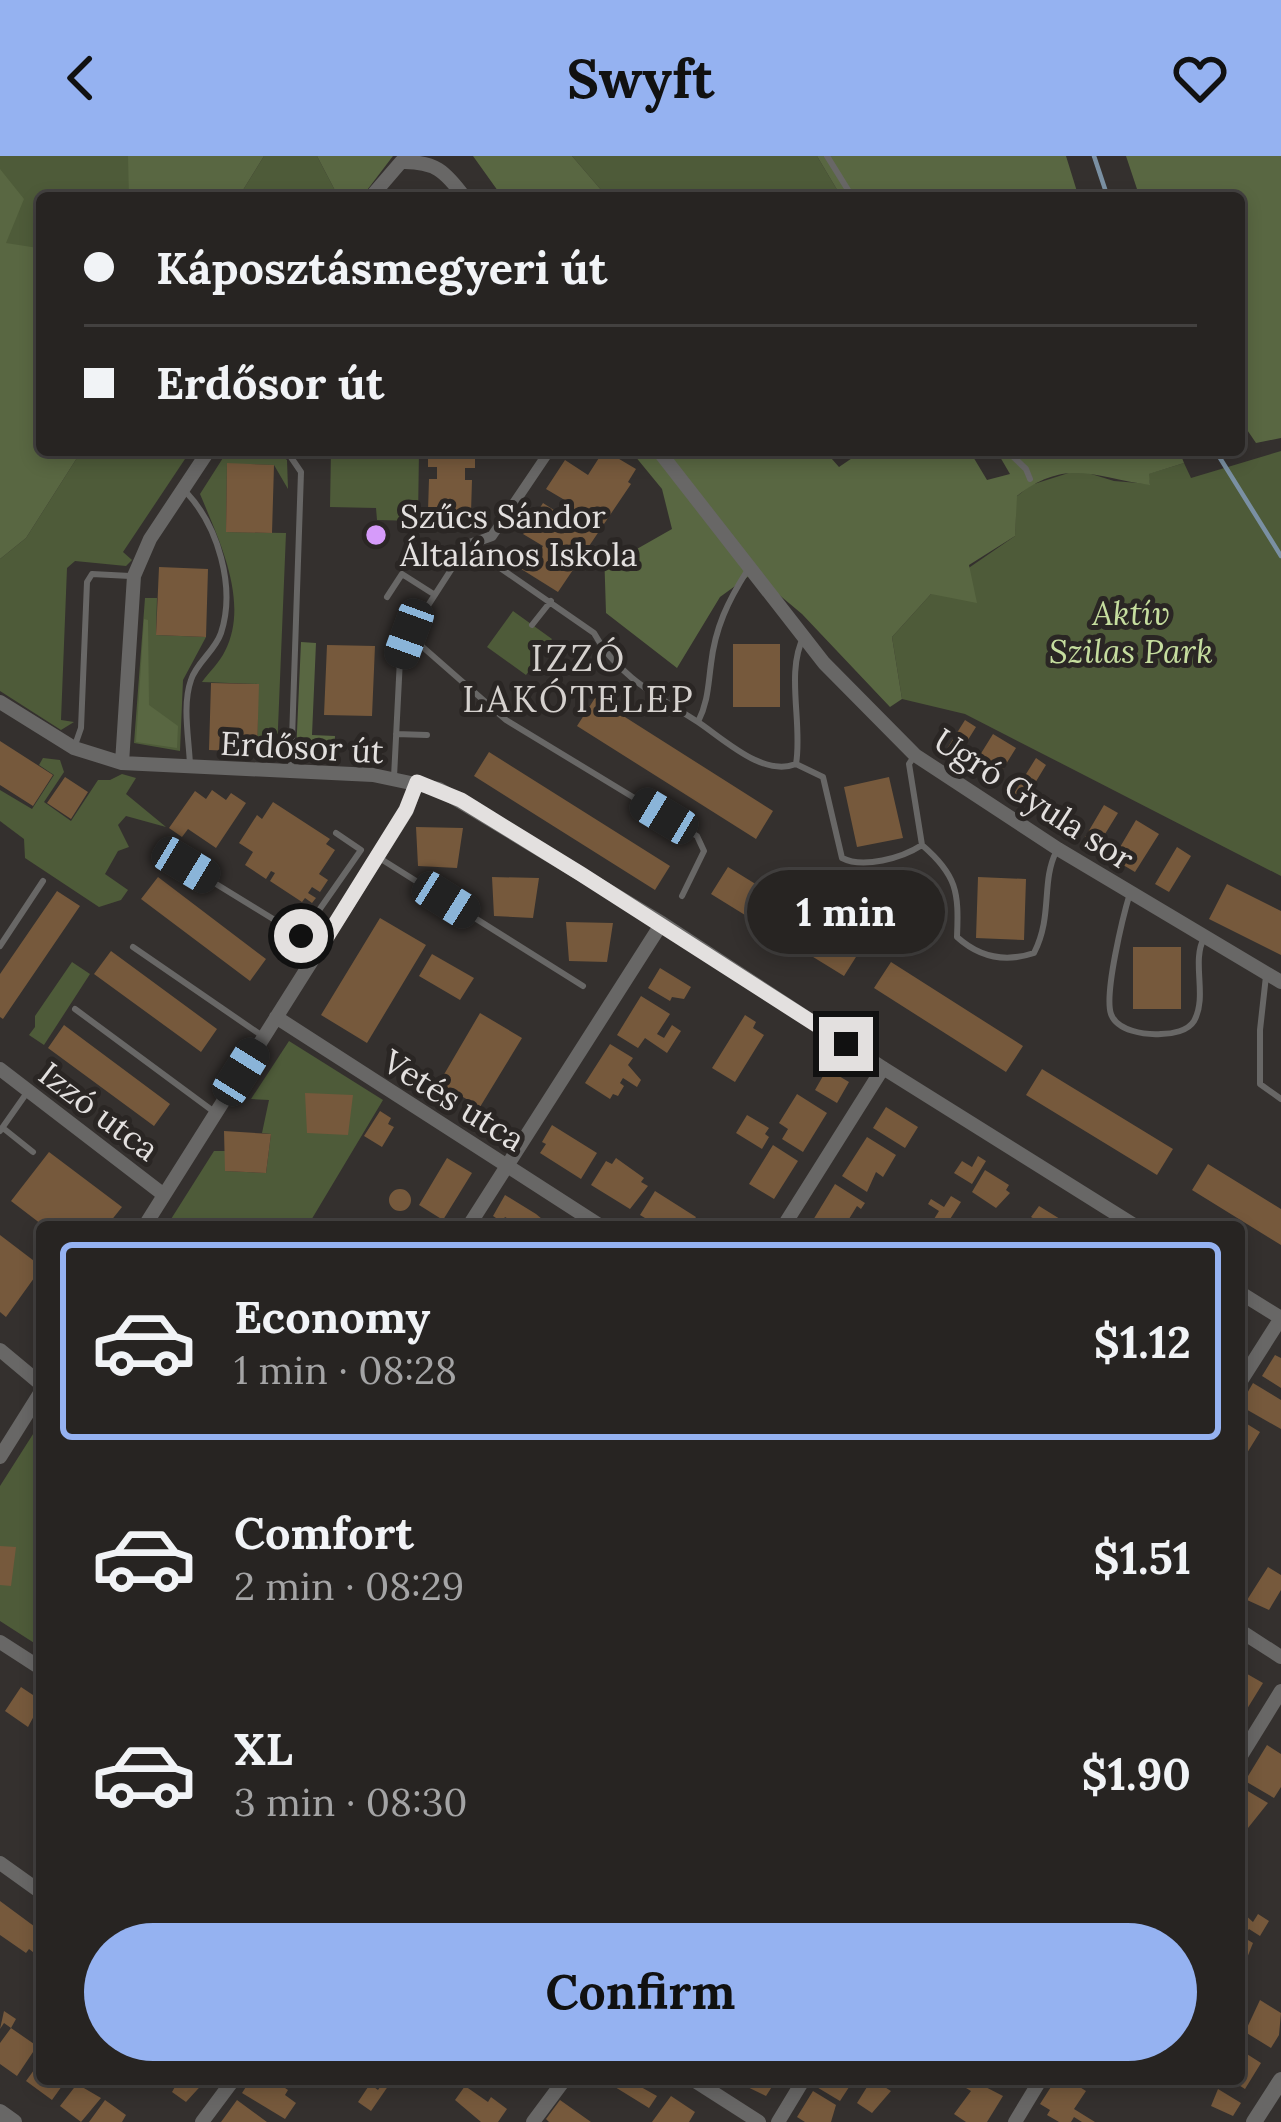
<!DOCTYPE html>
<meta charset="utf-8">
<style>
:root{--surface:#272422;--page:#33302f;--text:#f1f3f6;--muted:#a4a4a5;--line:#434140;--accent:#95b2f1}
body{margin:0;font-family:Lora,serif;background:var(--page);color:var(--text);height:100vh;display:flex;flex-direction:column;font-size:45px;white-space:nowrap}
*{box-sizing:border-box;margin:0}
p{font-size:39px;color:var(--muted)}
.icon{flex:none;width:66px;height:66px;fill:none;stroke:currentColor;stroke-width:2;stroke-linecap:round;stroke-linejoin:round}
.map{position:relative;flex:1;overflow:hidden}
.drawer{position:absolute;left:36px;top:1065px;width:1209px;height:864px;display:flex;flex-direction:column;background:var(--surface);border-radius:12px;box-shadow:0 6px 18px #0003,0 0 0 3px var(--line)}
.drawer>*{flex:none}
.banner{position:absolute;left:36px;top:36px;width:1209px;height:264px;border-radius:12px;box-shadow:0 6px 18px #0003,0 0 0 3px var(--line);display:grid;align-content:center;height:264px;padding:0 48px;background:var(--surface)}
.end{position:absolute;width:54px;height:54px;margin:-27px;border:15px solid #e3e0df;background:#111;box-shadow:0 0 0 6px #111}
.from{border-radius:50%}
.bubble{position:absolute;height:84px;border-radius:42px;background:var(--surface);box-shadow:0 6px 18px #0003,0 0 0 3px var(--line);font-size:39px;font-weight:700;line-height:84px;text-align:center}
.car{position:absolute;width:36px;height:72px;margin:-36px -18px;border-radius:15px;box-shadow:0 0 9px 3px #0007;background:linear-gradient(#222 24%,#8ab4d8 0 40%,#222 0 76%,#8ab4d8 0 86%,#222 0)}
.banner b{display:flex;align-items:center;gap:42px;height:114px;font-size:45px}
.banner b+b{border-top:3px solid var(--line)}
.banner i{width:30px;height:30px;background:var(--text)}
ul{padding:21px 0 0;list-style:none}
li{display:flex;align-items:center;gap:36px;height:198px;margin:0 24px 18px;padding:0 24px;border:6px solid transparent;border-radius:12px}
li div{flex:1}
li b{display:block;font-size:45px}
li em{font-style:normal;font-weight:700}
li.current{border-color:var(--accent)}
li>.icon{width:108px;height:108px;stroke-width:1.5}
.button{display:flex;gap:24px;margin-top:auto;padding:24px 48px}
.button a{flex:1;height:138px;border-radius:72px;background:var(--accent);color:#111;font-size:48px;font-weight:700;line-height:138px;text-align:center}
header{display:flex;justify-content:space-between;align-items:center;height:156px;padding:0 48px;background:var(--accent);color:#111;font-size:54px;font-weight:700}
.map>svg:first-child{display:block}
.green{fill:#4e5b39}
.forest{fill:#596742}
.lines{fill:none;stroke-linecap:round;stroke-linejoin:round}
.stream{stroke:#7a90a3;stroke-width:4.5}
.building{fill:#76593c}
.service{stroke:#686766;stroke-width:6}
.pedestrian{stroke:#686766;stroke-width:10}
.minor{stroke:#686766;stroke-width:14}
.tertiary{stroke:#686766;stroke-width:16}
.route{stroke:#e3e0df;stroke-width:15}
.poi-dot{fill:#d69bfa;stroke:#2a2624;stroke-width:4.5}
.labels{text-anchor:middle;stroke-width:10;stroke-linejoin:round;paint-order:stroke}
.poi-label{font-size:33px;fill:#e3e0df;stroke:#2a2624;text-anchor:start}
.park-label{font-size:33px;font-style:italic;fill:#c5dd9e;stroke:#2a2624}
.street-label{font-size:33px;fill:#e3e0df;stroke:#2a2624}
.neighbourhood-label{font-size:36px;letter-spacing:3px;fill:#d5d1ce;stroke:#2a2624}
</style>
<header><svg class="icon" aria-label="back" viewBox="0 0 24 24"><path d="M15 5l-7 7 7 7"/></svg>Swyft<svg class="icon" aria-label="heart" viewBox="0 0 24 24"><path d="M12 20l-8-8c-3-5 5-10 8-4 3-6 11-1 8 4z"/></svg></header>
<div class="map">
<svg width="1281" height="1966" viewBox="0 0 1281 1966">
<rect width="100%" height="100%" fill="#34302e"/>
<!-- green -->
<path class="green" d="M0,0H167L155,42H42V206L0,267Z
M264,0H317L339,42H238Z
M572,0H817L842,42H608Z
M82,294H191L123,396L132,404L126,410L75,405L67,412L61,564L74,566L61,574L0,535V403L26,382Z
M228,294H275L287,304L288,333L274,309L227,308L226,376L286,377L277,596H257L258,528L202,526C209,516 220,506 225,495C250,446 219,384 200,338Z
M331,294H419L418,365L377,364L376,352L330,351Z
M1281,295V720L965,558L902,543L892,481L931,438L1015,380L1016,341L1031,329L1078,314L1114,325L1150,328L1148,318L1184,307L1191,322Z
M145,442H157L156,479L206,481L183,524L180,595L134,587Z
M513,455L552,483L526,519L487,491Z
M43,602L60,604L64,616L44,646L71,665L98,624H110L122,618L136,622L126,638L166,671L126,660L118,669L129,691L118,695L105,718L128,734L121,744L99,751L25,702L24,683L0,665V634L32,653L54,619L39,609Z
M72,806L90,818L44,889L29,879L35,871V860Z
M289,885L383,944L307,1071H166L214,995H226V1015L266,1017L271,978L262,977L269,944L251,943Z
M42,1264V1492L0,1465V1330Z"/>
<!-- forest -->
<path class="forest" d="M128,0H264L238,42H129Z
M317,0H393L361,42H339Z
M473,0H572L608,42H503Z
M817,0H1066L1079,42H842Z
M1126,0H1281V282L1256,287L1239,262V42H1140Z
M0,13L24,43L6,87L38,92L42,83V294H82L26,382L0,403Z
M630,294H824L839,311L864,294H969L987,324L1010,318L996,294H1179L1184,307L1149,318L1150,329C1095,322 1067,301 1017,340L1015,380L969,409L977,447L931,438L892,481L902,543L890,551L802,458L753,417L720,441L677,512L606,457L604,394L628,398L672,373L662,333Z
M144,463L148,464L149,549L178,570L177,592L136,586Z
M301,486L316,487L312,579L335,580L334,598H296Z"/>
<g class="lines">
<!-- stream -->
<path class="stream" d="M1094,0L1108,42
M1215,294L1281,400"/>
</g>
<!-- building -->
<path class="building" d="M428,294H475V312H465V324H472L471,357L428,355L429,323H437V311H428Z
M604,294L636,313L628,326L631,328L558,436L510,406L520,391L536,401L543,390L523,378L543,347L560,358L568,346L546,333L565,304L588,319Z
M227,307L274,309L272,377L226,376Z
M159,411L208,413L206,481L156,479Z
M733,488H780V551H733Z
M327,489L375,490L372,560L324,559Z
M211,527L259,528L257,596L209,594Z
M595,542L773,655L756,683L577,570Z
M965,564L976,571L956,603L945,596Z
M993,578L1016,592L995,626L972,612Z
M0,585L53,619L33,650L0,629Z
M489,596L670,710L655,734L474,620Z
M1036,602L1046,609L1024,645L1013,639Z
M65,621L88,636L71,663L47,647Z
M889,621L903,682L857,691L844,631Z
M212,634L226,644L231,637L246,647L216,692L188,673L182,681L169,672L195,635L206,643Z
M273,646L330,683L326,688L335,694L319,718L328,724L320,736L312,731L308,737L316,742L312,747L305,742L302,746L270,725L275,717L271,715L266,723L245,709L253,696L239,687L257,659L262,663Z
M1104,649L1118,657L1097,691L1084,683Z
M1136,664L1159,678L1135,716L1113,703Z
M416,671L463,672L457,712L418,710Z
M1177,691L1191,700L1169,736L1155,728Z
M728,711L861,793L844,820L711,738Z
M158,721L266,803L250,825L141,743Z
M492,721L539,722L533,762L494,760Z
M978,721L1026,723L1024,784L976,782Z
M1227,728L1281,755V799L1209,763Z
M57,735L80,750L3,863L0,861V818Z
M380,762L426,789L367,887L321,859Z
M566,766L613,767L607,806L569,805Z
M1133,791H1181V853H1133Z
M111,795L217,873L201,896L94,818Z
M432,798L474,822L460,844L419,820Z
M891,806L1023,890L1006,916L874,832Z
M660,812L691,831L684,843L672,841L670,845L648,832Z
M641,840L670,858L657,878L664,882L672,869L681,875L667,897L645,882L638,892L617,879Z
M480,857L522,882L480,951L439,927Z
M745,859L756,866L753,872L764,879L735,926L712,912Z
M64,869L170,948L154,970L48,892Z
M610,888L633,902L628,909L641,924L637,931L623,922L620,927L624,930L618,940L613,938L610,943L585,927Z
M827,913L849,926L837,947L815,934Z
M1042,913L1173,993L1157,1019L1026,939Z
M305,937L353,939L348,979L307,977Z
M797,938L827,957L803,996L782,983L788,973L779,967Z
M886,951L918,971L905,992L873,972Z
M380,955L391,962L388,968L394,971L382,991L364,980Z
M747,959L769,972L765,978L769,981L762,993L736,977Z
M552,969L597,997L581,1023L540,997L546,988L542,986Z
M224,975L271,978L266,1017L225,1015Z
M867,981L896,999L883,1021L876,1016L867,1036L842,1020Z
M773,989L798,1005L774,1043L749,1028Z
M49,996L122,1051L106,1071H45L11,1045Z
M978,1000L986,1005L972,1028L954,1017L962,1005L972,1011Z
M447,1002L472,1017L443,1064L419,1049Z
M616,1002L644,1022L641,1026L648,1030L630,1053L591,1029L606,1005L612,1008Z
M1208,1008L1281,1053V1089L1192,1034Z
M985,1014L1009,1029L1006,1034L1010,1037L996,1052L972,1036Z
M835,1028L865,1047L861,1053L857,1050L844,1071H813L810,1069Z
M389 1044a11 11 0 1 1 22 0a11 11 0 1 1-22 0Z
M655,1035L696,1061L690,1071H660L640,1059Z
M505,1039L536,1058L548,1068L546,1071H522L505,1061L502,1066L493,1060Z
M951,1040L961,1046L945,1071H929L939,1055L928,1048L931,1043L944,1051Z
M1039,1050L1073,1071H1047L1031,1061Z
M0,1079L42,1111L6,1161L0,1156Z
M1275,1199L1281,1202V1232L1262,1220Z
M1253,1227L1281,1244V1273L1244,1252L1246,1249L1242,1246Z
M1239,1263L1260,1276L1239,1310Z
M0,1390L16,1391L11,1430L0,1429Z
M1268,1411L1281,1419V1434L1269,1454L1247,1444Z
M1242,1515L1263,1527L1239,1566V1520Z
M21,1531L42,1545L28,1571L5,1555Z
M1267,1589L1281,1598V1631L1274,1642L1245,1625Z
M1241,1631L1268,1647L1244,1677L1239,1674Z
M0,1745L42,1776V1803L29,1793L26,1797L0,1779Z
M1243,1757L1253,1766L1258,1758L1269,1765L1260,1780L1249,1773L1243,1781L1253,1787L1247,1802L1239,1797V1759Z
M1260,1844L1281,1857L1279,1879L1271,1892L1245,1876Z
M4,1855L16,1863L11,1872L37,1890L17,1920L0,1908V1887L11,1872L4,1867L0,1873Z
M1239,1893L1261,1907L1245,1933L1229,1923H1239Z
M42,1903V1923H67L52,1944L26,1925Z
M168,1923H207L186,1946L172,1936L176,1929Z
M251,1923H272L288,1934L285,1939L296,1947L285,1963L242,1937Z
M385,1923H393L371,1955L358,1946L370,1928L378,1934Z
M602,1923H645L641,1931L657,1940L649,1952Z
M739,1923H777L766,1940L737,1926Z
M820,1923H848L851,1928L840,1945L815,1930Z
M872,1923L891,1935L872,1957L857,1947Z
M1056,1923H1067L1086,1935L1074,1953L1095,1966H1082L1074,1961L1071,1966H1059L1047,1959L1050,1954L1040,1948Z
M972,1924L1003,1940L987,1966H966L954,1958L971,1935L966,1932Z
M77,1928L101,1942L81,1966L60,1950Z
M465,1930L488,1946L491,1941L507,1953L498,1966H481L455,1944Z
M1218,1933L1241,1947L1233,1960L1211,1950Z
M813,1935L836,1949L831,1966H805L797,1961Z
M671,1940L695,1956L689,1966H652Z
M105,1944L126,1959L122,1966H89Z
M237,1944L267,1966H221Z
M560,1944L591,1966H549L546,1963Z"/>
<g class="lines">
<!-- service -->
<path class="service" d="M827,0L853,42
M286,294L301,316L291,613
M1006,294L1026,313L1030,323
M186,336C218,370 236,431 221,477C215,495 196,507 191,524C182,549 189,583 190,609
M747,415C728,445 715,472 711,508C708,530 708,546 698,566C725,584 763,621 796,608
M387,441L402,418L435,439
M532,469L551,445
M409,479L506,564L697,680L704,695L682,740
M804,480C785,516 803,568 796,608L823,621L842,702C863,713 902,702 922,689L909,608L913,602
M396,578L427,579
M74,592L81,572L87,426L92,418L130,420
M394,621L400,503L409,479L467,389L594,477C616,519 659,541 698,566
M922,689C957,719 959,736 957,781C979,801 1004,807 1034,797C1053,760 1041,726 1056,696
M164,696L317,790
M381,703L583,830
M1130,737C1123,760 1104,838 1111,858C1117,875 1145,879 1161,878C1172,878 1188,875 1194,865C1208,840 1191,806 1204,782
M301,780L361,694L336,677
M0,790L43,725
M133,791L261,879
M1266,820L1260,874V928L1281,943
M75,853L213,955
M3,972L33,996
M0,975L26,938"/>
<!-- pedestrian -->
<path class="pedestrian" d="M467,389L492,380L550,294"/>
<!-- minor -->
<path class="minor" d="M370,42L401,6C435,5 445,15 465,42
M658,294L824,507L915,599L1058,693L1281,826
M0,546L74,592L122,607L373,619L439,633L662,767L883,912L1137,1071
M122,607L134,420L150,383L209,294
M276,861L602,1071
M0,913L164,1039
M144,1071L407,654L417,626
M468,1071L662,767
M783,1071L883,912
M1239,1136L1281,1162
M0,1194L42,1229
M1239,1228L1281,1162
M0,1301L42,1234
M1239,1474L1281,1501
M0,1486L42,1513
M1239,1603L1281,1535
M0,1707L42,1737
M692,1923L759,1966
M202,1966L234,1923
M533,1966L565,1923
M778,1966L804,1923
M1015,1966L1041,1923"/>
<!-- tertiary -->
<path class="tertiary" d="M0,1956L14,1966
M1254,1966L1281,1924"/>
</g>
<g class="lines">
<!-- route -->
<path class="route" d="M301,780L320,792L406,654L417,626L461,644L581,718L846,888"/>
</g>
<!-- markers -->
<circle class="poi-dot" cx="376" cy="379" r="12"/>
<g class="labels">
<!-- poi labels -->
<g class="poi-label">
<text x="400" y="372">Szűcs Sándor<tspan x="400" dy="38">Általános Iskola</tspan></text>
</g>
<!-- park labels -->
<g class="park-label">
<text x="1131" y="469">Aktív<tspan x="1131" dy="38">Szilas Park</tspan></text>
</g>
<!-- street labels -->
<g class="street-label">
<text transform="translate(302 591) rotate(3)" y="12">Erdősor út</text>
<text transform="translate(1034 643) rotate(33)" y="12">Ugró Gyula sor</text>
<text transform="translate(454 944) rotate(32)" y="12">Vetés utca</text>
<text transform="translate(99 955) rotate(37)" y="12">Izzó utca</text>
</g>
<!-- neighbourhood labels -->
<g class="neighbourhood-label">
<text x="579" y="515">IZZÓ<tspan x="579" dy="41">LAKÓTELEP</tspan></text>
</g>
</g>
</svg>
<i class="end from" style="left:301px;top:780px"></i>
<i class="end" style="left:846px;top:888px"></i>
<div class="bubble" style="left:747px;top:714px;width:198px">1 min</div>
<i class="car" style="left:409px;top:478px;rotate:200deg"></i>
<i class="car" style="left:664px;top:660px;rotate:301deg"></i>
<i class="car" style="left:186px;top:709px;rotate:121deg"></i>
<i class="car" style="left:446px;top:744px;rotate:122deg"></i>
<i class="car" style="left:241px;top:916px;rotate:32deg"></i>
<div class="banner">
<b><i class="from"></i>Káposztásmegyeri út</b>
<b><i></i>Erdősor út</b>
</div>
<section class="drawer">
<ul>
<li class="current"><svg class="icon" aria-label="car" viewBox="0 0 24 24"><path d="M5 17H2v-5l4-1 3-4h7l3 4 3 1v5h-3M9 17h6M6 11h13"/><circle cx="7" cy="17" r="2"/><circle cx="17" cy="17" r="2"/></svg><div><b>Economy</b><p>1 min · 08:28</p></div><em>$1.12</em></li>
<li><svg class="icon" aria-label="car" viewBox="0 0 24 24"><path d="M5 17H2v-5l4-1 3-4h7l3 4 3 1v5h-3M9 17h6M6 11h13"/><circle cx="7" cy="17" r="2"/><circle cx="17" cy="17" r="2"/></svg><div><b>Comfort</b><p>2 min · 08:29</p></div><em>$1.51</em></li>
<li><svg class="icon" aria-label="car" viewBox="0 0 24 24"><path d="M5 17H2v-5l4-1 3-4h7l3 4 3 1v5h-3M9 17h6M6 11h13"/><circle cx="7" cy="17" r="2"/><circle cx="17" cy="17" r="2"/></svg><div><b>XL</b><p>3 min · 08:30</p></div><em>$1.90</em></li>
</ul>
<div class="button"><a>Confirm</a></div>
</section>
</div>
